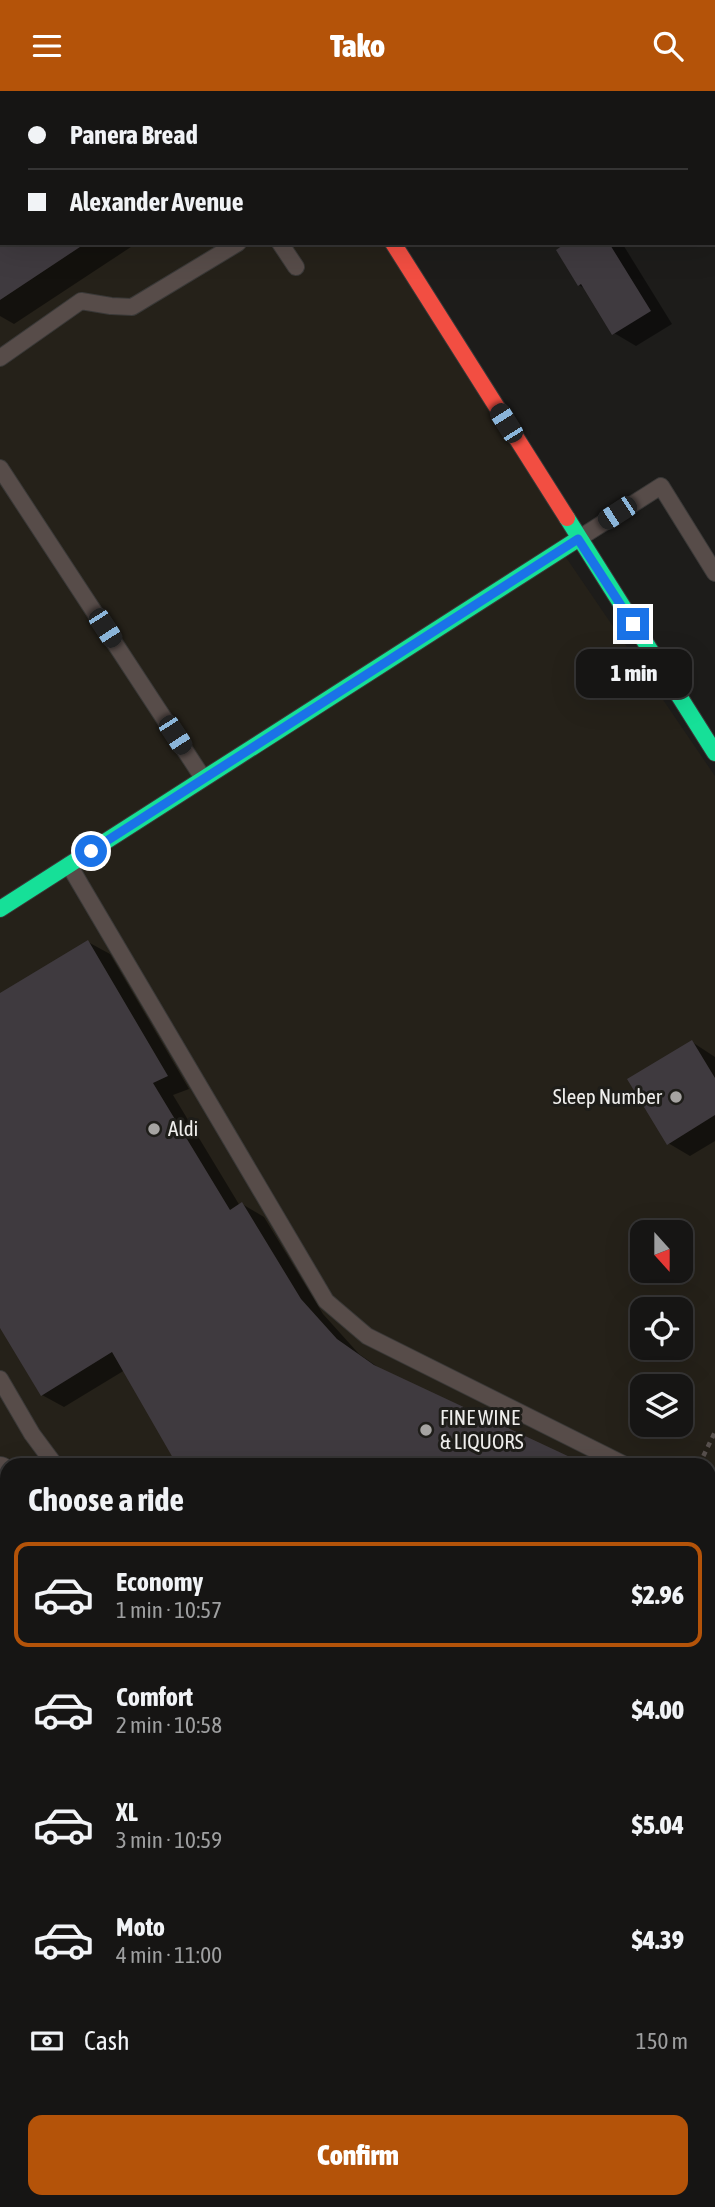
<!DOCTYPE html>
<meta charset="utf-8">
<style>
:root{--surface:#161514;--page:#1f1e1d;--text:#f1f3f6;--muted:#9e9fa0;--line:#353434;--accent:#b45309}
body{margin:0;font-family:"Asap Condensed",sans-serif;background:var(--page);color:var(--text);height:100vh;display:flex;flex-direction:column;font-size:26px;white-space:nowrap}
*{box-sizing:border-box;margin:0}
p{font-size:23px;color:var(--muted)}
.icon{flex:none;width:38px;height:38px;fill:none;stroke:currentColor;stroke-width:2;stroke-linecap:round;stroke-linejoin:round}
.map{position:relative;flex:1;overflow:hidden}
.drawer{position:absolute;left:0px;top:1367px;width:716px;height:751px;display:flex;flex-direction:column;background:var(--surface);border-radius:21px 21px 0 0;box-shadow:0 7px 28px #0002,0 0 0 2px var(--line)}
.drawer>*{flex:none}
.top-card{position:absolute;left:0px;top:0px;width:716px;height:154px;box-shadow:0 7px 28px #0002,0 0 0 2px var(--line);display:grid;align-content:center;height:154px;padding:0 28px;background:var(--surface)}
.needle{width:46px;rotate:159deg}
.tools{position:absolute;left:630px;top:1129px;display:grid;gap:14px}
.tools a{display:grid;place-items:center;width:63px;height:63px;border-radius:14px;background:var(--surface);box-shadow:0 7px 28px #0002,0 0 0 2px var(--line);font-size:35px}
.end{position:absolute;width:32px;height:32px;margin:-16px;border:9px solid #1a73e8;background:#fff;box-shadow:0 0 0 4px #fff}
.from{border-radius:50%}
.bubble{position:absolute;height:49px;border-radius:14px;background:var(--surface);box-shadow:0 7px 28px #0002,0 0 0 2px var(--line);font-size:23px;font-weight:800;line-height:49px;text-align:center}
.car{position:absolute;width:21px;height:42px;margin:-21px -10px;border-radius:9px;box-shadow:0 0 5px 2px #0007;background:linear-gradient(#222 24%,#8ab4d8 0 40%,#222 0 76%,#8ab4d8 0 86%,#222 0)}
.top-card b{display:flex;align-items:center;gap:24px;height:66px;font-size:26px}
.top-card b+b{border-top:2px solid var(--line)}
.top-card i{width:18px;height:18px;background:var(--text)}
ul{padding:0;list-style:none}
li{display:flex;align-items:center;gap:21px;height:105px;margin:0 14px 10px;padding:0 14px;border:4px solid transparent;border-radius:14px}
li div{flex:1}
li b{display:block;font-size:26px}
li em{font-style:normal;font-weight:800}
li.selected{border-color:var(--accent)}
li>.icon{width:63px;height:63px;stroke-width:1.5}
h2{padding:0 28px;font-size:32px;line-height:84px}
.pay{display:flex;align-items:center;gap:18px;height:77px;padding:0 28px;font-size:26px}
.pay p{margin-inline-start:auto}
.button{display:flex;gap:14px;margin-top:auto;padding:14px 28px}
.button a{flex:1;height:80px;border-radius:14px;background:var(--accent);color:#fff;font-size:28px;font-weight:800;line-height:80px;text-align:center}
header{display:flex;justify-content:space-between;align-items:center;height:91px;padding:0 28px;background:var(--accent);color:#fff;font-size:32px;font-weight:800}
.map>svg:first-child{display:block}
.built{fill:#252119;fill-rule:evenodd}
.green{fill:#2d3e2e}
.shadow{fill:#0007}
.building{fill:#3f3a3f}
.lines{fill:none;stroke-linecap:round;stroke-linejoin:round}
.lane-casing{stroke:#3a3938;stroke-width:18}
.street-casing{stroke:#3a3938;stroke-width:32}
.fast-casing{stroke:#3a3938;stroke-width:18}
.slow-casing{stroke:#3a3938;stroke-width:18}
.jam-casing{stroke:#3a3938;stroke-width:18}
.path{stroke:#58514e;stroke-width:4.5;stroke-dasharray:5 5;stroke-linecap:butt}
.lane{stroke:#574c49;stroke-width:16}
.street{stroke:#574c49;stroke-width:30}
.fast{stroke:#16e098;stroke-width:16}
.slow{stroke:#ffcf43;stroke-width:16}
.jam{stroke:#f24e42;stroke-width:16}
.route{stroke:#1a73e8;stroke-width:9}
.poi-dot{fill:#a6a4a2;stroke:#1e1d19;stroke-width:2.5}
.labels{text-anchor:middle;stroke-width:6;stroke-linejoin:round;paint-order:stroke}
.poi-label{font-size:21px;fill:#efeeec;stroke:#1e1d19;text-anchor:start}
</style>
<header><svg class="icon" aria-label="menu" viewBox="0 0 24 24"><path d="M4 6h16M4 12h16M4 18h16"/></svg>Tako<svg class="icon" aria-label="search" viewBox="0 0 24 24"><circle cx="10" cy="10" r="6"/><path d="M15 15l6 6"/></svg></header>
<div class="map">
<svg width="715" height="2116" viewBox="0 0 715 2116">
<rect width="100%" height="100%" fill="#1d1c1a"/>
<!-- built -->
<path class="built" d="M0,0H297L298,2H2V152H393L578,448L561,459L715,685V1460L709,1472V1374H7V1761L0,1765ZM642,1141H681V1180H642ZM642,1218H681V1256H642ZM642,1295H681V1334H642Z"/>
<!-- green -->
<path class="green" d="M715,1659V2116H433L437,2110H709V1669Z"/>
<!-- shadow -->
<path class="shadow" d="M0,0L188,2H2V152H137L14,233L0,225Z
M570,152H622L672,233L636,255L614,242L587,199L579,194Z
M88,851L110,863L189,998L173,1004L240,1115L242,1113L264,1126L323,1223L359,1263L385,1281L125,1279L64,1316L42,1304L0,1234V904Z
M692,951L715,966V1050L690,1065L668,1052Z
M7,1917V2095L0,2100V1922Z"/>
<!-- building -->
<path class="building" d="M0,152H86L0,209Z
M566,152H609L651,220L612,244L581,193L578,195L556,159Z
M88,849L168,985L153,992L230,1119L242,1111L301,1208L337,1248L374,1274L587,1374H177L112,1261L41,1305L0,1237V902Z
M692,949L715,987V1024L667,1054L627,988Z
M7,1915V2063L0,2068V1919Z"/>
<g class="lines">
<defs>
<path id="lane" d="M280,152L296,176
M0,267L81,210L111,215L132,216L238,152
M0,377L203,687
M578,448L661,395L715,482
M69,774L326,1210L367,1245L625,1374
M0,1288L32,1343L55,1374
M709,1414L715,1417
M0,1677L7,1673
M0,1864L7,1859
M25,2116L35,2110
M161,2116L165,2110"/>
<path id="street" d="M0,1381L7,1392
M0,1765L7,1761"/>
<path id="fast" d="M567,427L715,662
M0,818L578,448
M315,2116L319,2110"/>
<path id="slow" d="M709,1472L715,1460
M709,1682L715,1671
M439,2116L443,2110"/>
<path id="jam" d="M297,0L298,2
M393,152L567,427"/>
</defs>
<!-- lane casing -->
<use href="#lane" class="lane-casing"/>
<!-- street casing -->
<use href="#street" class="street-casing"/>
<!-- fast casing -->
<use href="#fast" class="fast-casing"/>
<!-- slow casing -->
<use href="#slow" class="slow-casing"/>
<!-- jam casing -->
<use href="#jam" class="jam-casing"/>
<!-- path -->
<path class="path" d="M699,1374L715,1341
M238,2116L241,2110"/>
<!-- lane -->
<use href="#lane" class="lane"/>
<!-- street -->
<use href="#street" class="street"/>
<!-- fast -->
<use href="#fast" class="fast"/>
<!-- slow -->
<use href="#slow" class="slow"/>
<!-- jam -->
<use href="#jam" class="jam"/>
</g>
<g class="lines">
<!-- route -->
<path class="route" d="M91,760L578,448L633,533"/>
</g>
<!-- markers -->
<g class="poi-dot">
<circle cx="676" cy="1006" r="7"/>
<circle cx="154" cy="1038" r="7"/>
<circle cx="426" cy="1339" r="7"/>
</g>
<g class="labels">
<!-- poi labels -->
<g class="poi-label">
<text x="662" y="1013" text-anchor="end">Sleep Number</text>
<text x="168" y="1045">Aldi</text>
<text x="440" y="1334">FINE WINE<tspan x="440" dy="24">&amp; LIQUORS</tspan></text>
</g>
</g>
</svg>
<div class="tools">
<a><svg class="needle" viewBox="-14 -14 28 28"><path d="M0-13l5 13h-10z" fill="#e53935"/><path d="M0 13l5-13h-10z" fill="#9e9fa0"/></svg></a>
<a><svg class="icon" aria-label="locate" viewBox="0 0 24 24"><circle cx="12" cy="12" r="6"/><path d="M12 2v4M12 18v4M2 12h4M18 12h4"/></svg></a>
<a><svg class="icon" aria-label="layers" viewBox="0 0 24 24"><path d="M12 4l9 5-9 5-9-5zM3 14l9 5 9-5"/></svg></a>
</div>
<i class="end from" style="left:91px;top:760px"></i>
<i class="end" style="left:633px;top:533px"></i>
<div class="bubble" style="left:576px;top:558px;width:116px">1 min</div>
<i class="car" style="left:506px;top:332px;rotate:328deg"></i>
<i class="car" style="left:617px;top:422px;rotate:237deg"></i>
<i class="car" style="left:105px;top:537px;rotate:147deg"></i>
<i class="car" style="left:175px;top:644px;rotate:147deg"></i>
<div class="top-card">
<b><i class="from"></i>Panera Bread</b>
<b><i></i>Alexander Avenue</b>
</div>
<section class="drawer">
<h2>Choose a ride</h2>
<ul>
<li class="selected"><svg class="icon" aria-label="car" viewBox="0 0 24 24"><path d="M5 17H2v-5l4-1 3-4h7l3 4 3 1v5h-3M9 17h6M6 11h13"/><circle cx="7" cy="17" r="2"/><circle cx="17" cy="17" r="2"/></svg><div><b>Economy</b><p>1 min · 10:57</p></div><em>$2.96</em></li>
<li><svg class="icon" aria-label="car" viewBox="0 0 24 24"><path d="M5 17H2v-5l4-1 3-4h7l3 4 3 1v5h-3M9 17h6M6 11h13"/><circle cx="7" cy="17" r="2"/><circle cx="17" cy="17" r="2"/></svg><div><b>Comfort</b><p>2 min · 10:58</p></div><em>$4.00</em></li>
<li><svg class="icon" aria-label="car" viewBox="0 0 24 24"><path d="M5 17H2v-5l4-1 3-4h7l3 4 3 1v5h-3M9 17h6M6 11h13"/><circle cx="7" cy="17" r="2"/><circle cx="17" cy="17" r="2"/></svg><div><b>XL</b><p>3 min · 10:59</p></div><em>$5.04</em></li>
<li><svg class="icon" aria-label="car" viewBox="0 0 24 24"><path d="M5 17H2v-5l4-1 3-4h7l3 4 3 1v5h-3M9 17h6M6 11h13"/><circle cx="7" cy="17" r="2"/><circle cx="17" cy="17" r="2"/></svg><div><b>Moto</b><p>4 min · 11:00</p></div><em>$4.39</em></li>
</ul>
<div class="pay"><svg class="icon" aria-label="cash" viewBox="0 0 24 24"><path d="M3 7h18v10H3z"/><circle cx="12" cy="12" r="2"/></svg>Cash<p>150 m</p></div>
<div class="button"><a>Confirm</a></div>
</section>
</div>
